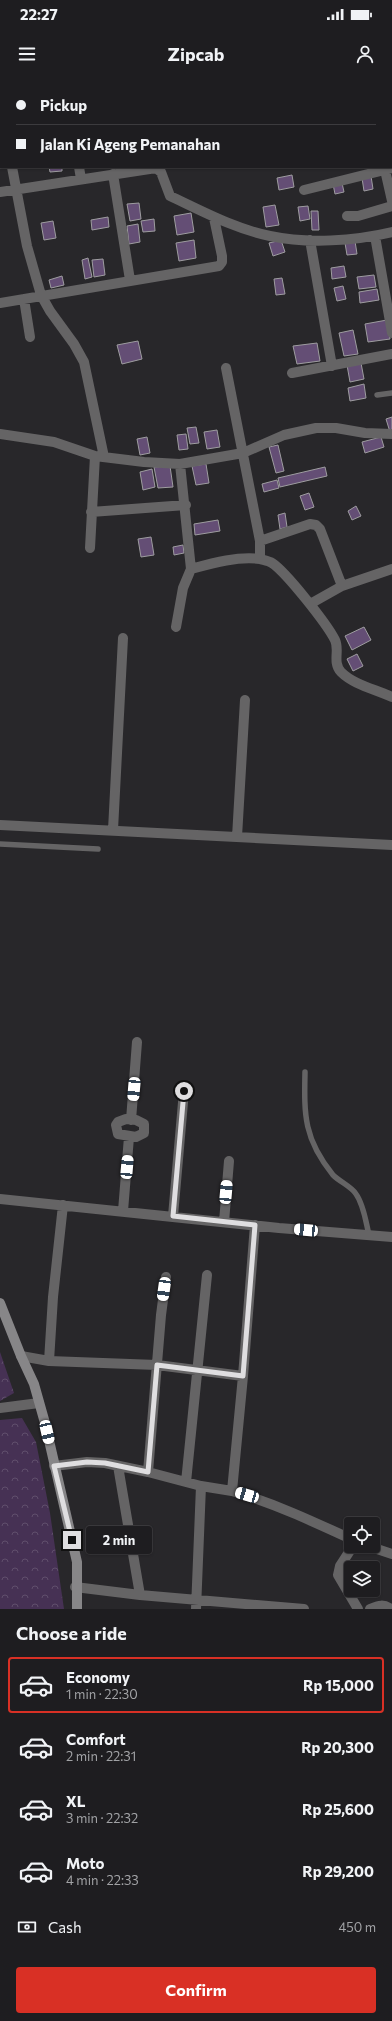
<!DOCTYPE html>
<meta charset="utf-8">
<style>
:root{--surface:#1e1d20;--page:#262629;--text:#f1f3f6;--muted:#a1a2a5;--line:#3c3b3e;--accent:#d93025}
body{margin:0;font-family:Commissioner,sans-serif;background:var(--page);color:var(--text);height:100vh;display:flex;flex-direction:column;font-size:15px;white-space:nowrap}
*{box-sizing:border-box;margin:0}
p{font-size:13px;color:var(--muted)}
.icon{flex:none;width:22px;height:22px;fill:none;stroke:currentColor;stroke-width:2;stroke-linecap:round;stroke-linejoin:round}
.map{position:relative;height:1529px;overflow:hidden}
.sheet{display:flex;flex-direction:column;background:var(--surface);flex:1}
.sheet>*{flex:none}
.guide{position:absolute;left:0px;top:0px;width:392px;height:88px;box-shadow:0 1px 3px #0004,0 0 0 1px var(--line);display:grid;align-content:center;height:88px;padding:0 16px;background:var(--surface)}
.fabs{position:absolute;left:344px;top:1437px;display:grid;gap:8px}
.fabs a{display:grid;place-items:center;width:36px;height:36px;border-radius:4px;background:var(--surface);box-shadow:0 1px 3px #0004,0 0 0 1px var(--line);font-size:20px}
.end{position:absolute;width:18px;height:18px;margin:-9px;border:5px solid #dfdee0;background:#111;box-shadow:0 0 0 2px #111}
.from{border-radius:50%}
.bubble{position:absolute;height:28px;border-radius:4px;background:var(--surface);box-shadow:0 1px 3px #0004,0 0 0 1px var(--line);font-size:13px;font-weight:700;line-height:28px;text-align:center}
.car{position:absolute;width:12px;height:24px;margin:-12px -6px;border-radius:5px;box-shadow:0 0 3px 1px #0007;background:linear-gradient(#fff 24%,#345 0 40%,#fff 0 76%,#345 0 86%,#fff 0)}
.guide b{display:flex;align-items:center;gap:14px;height:38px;font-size:15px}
.guide b+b{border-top:1px solid var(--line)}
.guide i{width:10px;height:10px;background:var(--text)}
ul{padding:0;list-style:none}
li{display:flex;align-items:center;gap:12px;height:56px;margin:0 8px 6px;padding:0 8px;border:2px solid transparent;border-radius:4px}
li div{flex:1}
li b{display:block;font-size:15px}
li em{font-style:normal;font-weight:700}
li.on{border-color:var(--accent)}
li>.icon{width:36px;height:36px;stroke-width:1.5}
h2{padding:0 16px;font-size:18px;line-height:48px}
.pay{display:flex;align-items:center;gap:10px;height:44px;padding:0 16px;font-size:15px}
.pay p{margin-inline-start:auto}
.primary-button{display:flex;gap:8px;margin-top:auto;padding:8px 16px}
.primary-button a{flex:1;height:46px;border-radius:4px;background:var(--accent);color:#fff;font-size:16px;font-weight:700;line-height:46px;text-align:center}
.status{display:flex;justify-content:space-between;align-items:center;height:28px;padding:0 20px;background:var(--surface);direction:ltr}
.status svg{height:11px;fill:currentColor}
header{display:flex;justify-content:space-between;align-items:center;height:52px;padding:0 16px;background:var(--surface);font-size:18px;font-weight:700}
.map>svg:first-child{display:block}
.park{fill:url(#park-crowns)}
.building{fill:#644e75;stroke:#9e9da0}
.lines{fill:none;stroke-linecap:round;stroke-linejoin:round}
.lane{stroke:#656465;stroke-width:5.5}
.street{stroke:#656465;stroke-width:10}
.secondary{stroke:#878688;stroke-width:10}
.route{stroke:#dfdee0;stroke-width:5}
</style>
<div class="status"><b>22:27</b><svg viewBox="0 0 49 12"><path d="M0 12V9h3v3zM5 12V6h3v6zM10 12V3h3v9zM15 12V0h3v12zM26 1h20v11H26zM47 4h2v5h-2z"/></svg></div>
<header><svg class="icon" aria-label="menu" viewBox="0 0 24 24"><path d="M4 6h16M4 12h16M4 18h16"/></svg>Zipcab<svg class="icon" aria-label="person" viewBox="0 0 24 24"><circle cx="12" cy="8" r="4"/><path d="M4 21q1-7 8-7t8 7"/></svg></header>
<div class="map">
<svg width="392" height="1529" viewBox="0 0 392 1529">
<defs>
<pattern id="park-crowns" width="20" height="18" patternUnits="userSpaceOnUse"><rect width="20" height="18" fill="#463154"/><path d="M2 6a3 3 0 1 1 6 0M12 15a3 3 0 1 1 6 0" fill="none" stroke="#604e6c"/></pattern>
</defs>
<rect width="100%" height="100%" fill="#28272a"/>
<!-- park -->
<path class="park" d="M0,1272L14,1313L0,1321Z
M22,1338L36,1362L50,1433L64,1529H0V1340Z"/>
<!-- building -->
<path class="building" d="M49,87H62V91L50,92Z
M292,95L294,107L279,110L277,98Z
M371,96L373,109L364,111L362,98Z
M342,103L344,112L335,114L333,104Z
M139,123L141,139L130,141L127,124Z
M275,125L279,145L266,147L263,127Z
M308,126L310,139L300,141L298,127Z
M311,131H318L319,150H312Z
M191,133L194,152L177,155L174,136Z
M108,137L109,147L92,150L91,140Z
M154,139L155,151L143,152L141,141Z
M53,141L56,158L44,160L41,143Z
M138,144L140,162L129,164L127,146Z
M194,160L196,178L179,181L176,163Z
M281,160L285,172L273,176L269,163Z
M355,161L357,174L347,175L345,163Z
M88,178L92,197L85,199L82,180Z
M103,179L105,195L94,197L92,180Z
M344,186L346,197L332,199L331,188Z
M374,195L376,207L359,209L357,197Z
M62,196L64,205L51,208L49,200Z
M282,198L285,214L276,215L274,199Z
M343,206L346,219L337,221L334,208Z
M377,209L379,220L360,223L359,212Z
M387,240L390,259L368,262L365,244Z
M353,250L358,274L344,276L339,253Z
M138,261L142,279L122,284L117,265Z
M317,263L320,281L297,284L293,266Z
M361,283L364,299L350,302L347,285Z
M364,304L366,318L350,321L348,308Z
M392,337V351L390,352L386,339Z
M196,347L199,363L190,364L187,348Z
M217,350L220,367L207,369L204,352Z
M186,354L188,369L179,370L177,355Z
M147,357L150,373L140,375L137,359Z
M381,357L384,367L365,373L362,362Z
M278,365L284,391L276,393L269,367Z
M206,384L209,403L196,405L192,386Z
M170,386L173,407L158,408L154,387Z
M325,387L327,396L280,407L278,398Z
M152,389L155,407L143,410L140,392Z
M277,400L279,408L264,412L262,404Z
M309,413L314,427L305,430L300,416Z
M356,426L361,436L352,440L348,431Z
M285,433L287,447L280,449L278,435Z
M218,440L220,451L195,455L194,444Z
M151,457L154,475L141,477L138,459Z
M183,465L184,473L174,475L173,467Z
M364,547L371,560L352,570L345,556Z
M357,574L363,586L353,591L347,579Z"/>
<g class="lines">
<!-- lane -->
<path class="lane" d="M377,315L392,313
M0,764L98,769
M305,992C304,1036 304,1059 333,1095C340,1102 352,1107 356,1114C364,1125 366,1143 369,1155"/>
<!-- street -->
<path class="street" d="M64,0V1
M2,1L7,0
M0,10L1,13
M12,87L27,166L41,215L50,231L74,264L84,282L104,377
M79,87L81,99
M385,90L392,121
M113,94L130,200
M304,110L392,88
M0,112L156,88L161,92L170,116C202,131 235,149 270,156C308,164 354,161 392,152
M347,136H358L392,126
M375,156L392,253
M310,160L332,286
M24,219L30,257
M0,223L219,186L222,182V176L214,138
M226,288L260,461
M292,293L392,274
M0,354L54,362L95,376L144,382L180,384L243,373L284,355L316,348H336L365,353L392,354
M180,384L191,489
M91,432L186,425
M90,468L95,376
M260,479V461L310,444L316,445L320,449L342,506
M310,524L342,506L392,489
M176,547L183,508L191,489C213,483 238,476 260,479C263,480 269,481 272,483C286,492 327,544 335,560C340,570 332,582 341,592C354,605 375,609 392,617
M0,745L392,765
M113,750L123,558
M237,757L245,620
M126,1039L136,1040L144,1044V1053L136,1057L118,1054L116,1045L118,1042Z
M131,1040L137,962
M0,1119L279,1148L392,1157
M123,1131L129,1057
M173,1136L184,1011
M224,1142L229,1081
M21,1276L49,1281L157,1285L243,1296
M49,1281L53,1217L63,1125
M0,1328L39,1323
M54,1386L87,1382L105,1383L148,1392L201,1406L232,1411L243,1296L255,1145
M118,1386L140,1515
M148,1392L161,1235L166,1197
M186,1402L207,1195
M232,1411C273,1423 312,1441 351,1459
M353,1466L340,1486L338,1495L358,1529
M368,1466L392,1474
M75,1507L140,1515L304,1529
M196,1529L201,1406
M370,1529C379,1525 384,1524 391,1529"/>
<!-- secondary -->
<path class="secondary" d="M0,1223L21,1276L34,1304L45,1343L77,1482V1529"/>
</g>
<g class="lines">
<!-- route -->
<path class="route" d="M72,1460L54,1386L87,1382L105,1383L148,1392L157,1285L243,1296L255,1145L173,1136L184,1011"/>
</g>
</svg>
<div class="fabs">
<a><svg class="icon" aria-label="locate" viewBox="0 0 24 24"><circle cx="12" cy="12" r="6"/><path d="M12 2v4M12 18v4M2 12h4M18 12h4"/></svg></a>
<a><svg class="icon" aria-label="layers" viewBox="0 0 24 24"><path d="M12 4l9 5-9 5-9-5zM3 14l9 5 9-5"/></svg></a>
</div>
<i class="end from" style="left:184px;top:1011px"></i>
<i class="end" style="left:72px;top:1460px"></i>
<div class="bubble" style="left:86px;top:1446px;width:66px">2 min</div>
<i class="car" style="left:134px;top:1009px;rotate:185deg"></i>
<i class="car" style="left:127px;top:1087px;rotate:5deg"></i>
<i class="car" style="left:226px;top:1112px;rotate:5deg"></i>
<i class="car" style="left:306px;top:1150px;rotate:275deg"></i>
<i class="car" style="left:164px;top:1209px;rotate:188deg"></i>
<i class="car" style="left:47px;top:1352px;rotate:167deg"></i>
<i class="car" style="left:247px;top:1415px;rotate:286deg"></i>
<div class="guide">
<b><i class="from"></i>Pickup</b>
<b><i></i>Jalan Ki Ageng Pemanahan</b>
</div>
</div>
<section class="sheet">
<h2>Choose a ride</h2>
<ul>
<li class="on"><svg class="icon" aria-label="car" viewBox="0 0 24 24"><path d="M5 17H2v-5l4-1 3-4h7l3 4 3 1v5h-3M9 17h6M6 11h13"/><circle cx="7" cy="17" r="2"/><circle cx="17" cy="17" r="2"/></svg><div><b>Economy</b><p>1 min · 22:30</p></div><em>Rp 15,000</em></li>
<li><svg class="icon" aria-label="car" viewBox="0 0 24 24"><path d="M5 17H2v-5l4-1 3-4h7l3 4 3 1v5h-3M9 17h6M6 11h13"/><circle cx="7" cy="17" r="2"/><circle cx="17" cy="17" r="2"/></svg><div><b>Comfort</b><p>2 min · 22:31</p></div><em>Rp 20,300</em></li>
<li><svg class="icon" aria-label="car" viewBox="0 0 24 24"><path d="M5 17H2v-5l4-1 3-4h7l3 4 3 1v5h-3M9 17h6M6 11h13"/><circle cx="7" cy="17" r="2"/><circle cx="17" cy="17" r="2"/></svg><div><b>XL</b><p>3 min · 22:32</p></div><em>Rp 25,600</em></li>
<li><svg class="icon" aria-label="car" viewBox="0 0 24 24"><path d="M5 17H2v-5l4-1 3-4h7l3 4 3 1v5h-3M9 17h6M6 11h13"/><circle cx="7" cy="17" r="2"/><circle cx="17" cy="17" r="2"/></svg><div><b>Moto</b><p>4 min · 22:33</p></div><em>Rp 29,200</em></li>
</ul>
<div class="pay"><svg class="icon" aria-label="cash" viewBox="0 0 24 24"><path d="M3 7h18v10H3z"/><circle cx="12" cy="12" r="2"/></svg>Cash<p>450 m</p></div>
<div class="primary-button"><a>Confirm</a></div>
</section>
